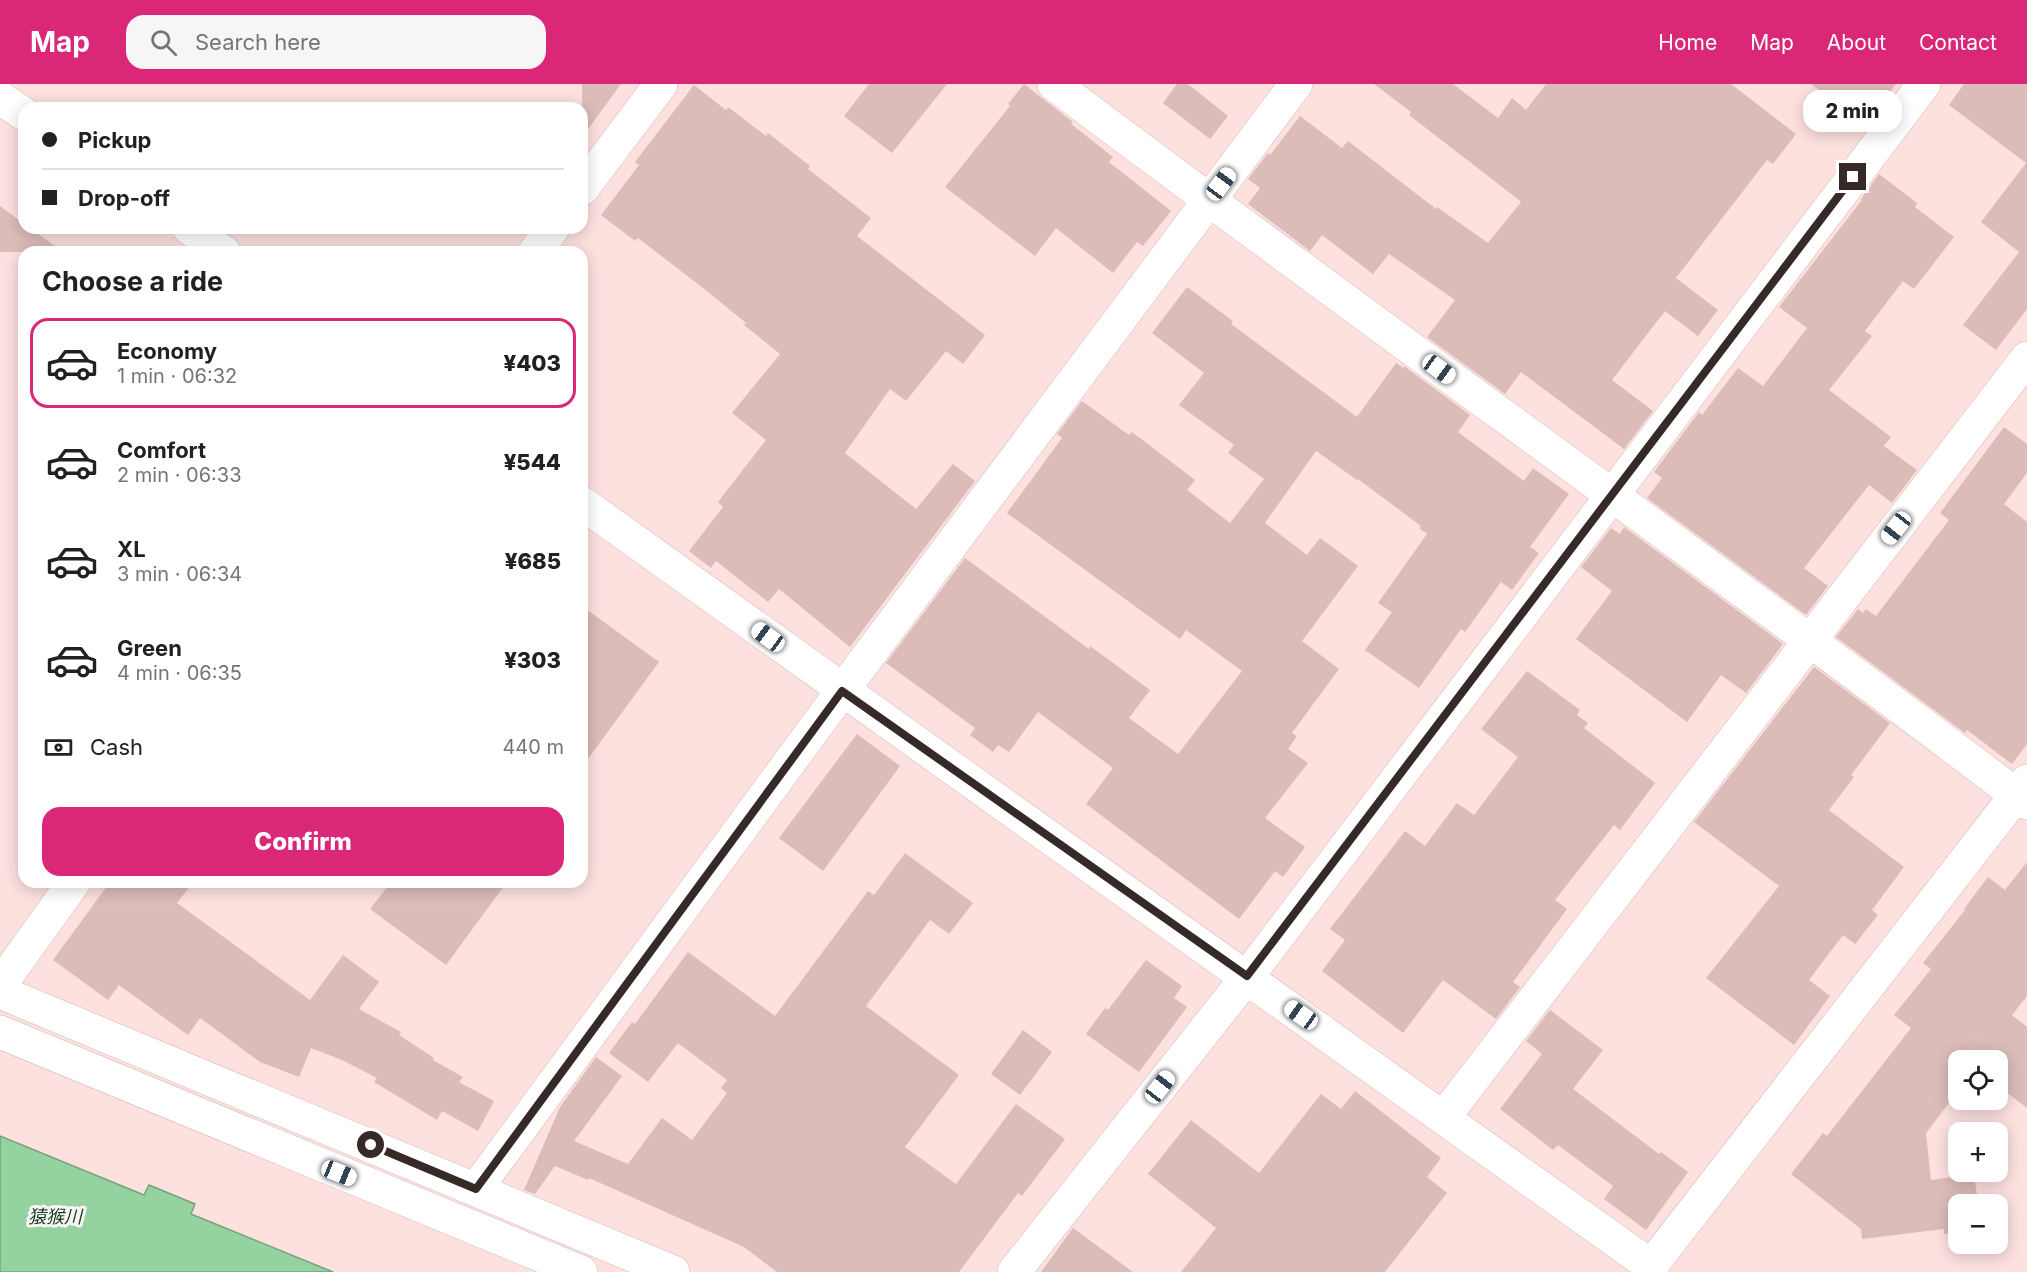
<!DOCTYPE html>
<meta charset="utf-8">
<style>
:root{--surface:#fff;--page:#f6f6f6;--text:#202124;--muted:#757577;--line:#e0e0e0;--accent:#db2777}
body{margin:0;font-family:Inter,"Noto Sans JP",sans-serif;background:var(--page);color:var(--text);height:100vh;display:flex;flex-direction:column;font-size:22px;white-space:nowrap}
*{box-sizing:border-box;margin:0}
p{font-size:20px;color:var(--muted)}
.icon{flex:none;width:33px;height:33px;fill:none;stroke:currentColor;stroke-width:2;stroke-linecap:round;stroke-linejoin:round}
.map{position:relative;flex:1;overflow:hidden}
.sheet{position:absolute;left:18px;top:162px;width:570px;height:642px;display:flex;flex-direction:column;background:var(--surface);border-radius:18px;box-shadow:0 3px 15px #0003}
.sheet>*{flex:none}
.hud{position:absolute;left:18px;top:18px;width:570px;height:132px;border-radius:18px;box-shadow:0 3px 15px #0003;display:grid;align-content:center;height:132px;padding:0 24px;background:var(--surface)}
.controls{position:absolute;left:1948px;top:966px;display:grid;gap:12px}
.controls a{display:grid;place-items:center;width:60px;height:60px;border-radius:12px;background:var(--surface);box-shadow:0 3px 15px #0003;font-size:30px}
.end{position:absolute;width:27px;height:27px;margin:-14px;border:8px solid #362a29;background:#fff;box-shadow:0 0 0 3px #fff}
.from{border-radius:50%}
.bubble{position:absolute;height:42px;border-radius:18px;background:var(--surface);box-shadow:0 3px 15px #0003;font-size:20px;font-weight:800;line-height:42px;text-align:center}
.car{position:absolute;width:18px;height:36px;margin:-18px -9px;border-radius:8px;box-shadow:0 0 4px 2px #0007;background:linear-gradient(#fff 24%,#345 0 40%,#fff 0 76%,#345 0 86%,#fff 0)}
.hud b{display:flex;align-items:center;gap:21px;height:57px;font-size:22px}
.hud b+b{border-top:2px solid var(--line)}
.hud i{width:15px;height:15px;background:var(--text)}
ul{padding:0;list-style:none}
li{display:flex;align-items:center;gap:18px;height:90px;margin:0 12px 9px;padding:0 12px;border:3px solid transparent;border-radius:18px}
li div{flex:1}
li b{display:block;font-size:22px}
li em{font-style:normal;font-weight:800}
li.active{border-color:var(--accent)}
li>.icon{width:54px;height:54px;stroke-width:1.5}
h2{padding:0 24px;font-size:27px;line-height:72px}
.pay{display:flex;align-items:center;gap:15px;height:66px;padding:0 24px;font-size:22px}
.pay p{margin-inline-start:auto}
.cta{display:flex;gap:12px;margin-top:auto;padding:12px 24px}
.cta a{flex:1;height:69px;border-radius:18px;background:var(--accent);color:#fff;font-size:24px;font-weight:800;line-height:69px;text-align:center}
header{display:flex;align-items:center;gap:36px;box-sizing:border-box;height:84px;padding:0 30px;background:var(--accent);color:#fff}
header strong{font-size:28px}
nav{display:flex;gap:33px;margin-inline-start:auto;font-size:21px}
.search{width:420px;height:54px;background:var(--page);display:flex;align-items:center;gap:15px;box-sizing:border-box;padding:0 21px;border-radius:18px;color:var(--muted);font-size:22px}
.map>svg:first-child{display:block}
.water{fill:#94d39f;stroke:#78a07c;stroke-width:1.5}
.building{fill:#dbbcb9}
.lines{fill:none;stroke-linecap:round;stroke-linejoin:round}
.street-casing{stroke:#d8b8b6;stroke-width:34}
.secondary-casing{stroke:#d8b8b6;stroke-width:34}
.street{stroke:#fff;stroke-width:33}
.secondary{stroke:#fff;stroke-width:33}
.route{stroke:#362a29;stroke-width:8}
.labels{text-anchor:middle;stroke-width:6;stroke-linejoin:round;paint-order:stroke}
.water-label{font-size:18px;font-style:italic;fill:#13411f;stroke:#faf4f3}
</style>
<header>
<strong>Map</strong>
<div class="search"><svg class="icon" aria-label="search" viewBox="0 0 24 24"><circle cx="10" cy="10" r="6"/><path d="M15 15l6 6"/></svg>Search here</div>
<nav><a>Home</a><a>Map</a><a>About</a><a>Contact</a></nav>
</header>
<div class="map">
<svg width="2027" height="1188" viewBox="0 0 2027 1188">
<rect width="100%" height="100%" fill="#fce1df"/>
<!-- water -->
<path class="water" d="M0,1052L144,1111L149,1101L195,1120L191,1130L333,1188H0Z"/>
<!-- building -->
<path class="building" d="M582,0H621L582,53Z
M869,0H947L892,69L844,32Z
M1024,0L1073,38L1071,40L1113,73L1109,78L1171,127L1143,162L1137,158L1113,189L1056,144L1035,172L945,103L1010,22L1008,20Z
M1177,0H1188L1228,32L1210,55L1163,19Z
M1374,0H1453L1498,34L1512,14L1526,26L1546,0H1731L1796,50L1773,80L1767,76L1676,194L1718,226L1698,252L1665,227L1612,296L1653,327L1624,365L1521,288L1505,310L1427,253L1455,216L1389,170L1373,190L1322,151L1310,167L1248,120L1260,104L1248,95L1268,69L1270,71L1300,32L1342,64L1348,57L1436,125L1437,123L1488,159L1521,118L1519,116L1409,31L1411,28Z
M1811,0H1896L1864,41Z
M1964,0H2027V225L1996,266L1963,241L2019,168L1981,138L2026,79L1949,21Z
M694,1L726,26L728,23L766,52L768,49L810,82L808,85L871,134L857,152L985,251L963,280L946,267L906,317L890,305L845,369L916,425L953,380L975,397L850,563L779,505L768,518L716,477L711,484L689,467L723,423L718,418L766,356L732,329L780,270L744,241L746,239L707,207L638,154L635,157L601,131L639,81L635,78Z
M1879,90L1917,119L1915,123L1954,153L1914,205L1903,197L1865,247L1872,252L1829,306L1891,353L1884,362L1917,386L1892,419L1869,401L1804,484L1828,502L1806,531L1647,414L1662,394L1654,388L1699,328L1702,331L1738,284L1763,302L1807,244L1779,223L1862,116L1861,115Z
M0,122L24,140V144H30L63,168H0Z
M1187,203L1233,237L1231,240L1357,333L1396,279L1403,284L1404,282L1470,331L1458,348L1524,397L1533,384L1569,410L1530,463L1539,469L1512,506L1501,498L1465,548L1461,545L1419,604L1365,566L1392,528L1378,519L1427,450L1419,444L1421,442L1358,395L1357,396L1316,367L1265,439L1307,471L1320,454L1358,482L1302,557L1339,585L1292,649L1297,652L1288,665L1308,679L1265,734L1305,763L1283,793L1275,787L1239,835L1086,720L1113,684L1038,628L1009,668L998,661L993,668L970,651L975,644L886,579L965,474L1089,565L1090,562L1150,606L1129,634L1178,670L1242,587L1186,546L1180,555L1007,429L1062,354L1057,350L1082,317L1129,351L1132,348L1195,396L1187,406L1230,439L1264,395L1228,369L1234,361L1179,321L1204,289L1152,249Z
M2004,343L2027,360V389L2004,420L2027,438V660L2012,680L1967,646L1965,649L1836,553L1858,525L1863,529L1866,525L1876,532L1949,436L1940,429Z
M1624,443L1783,560L1746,609L1721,591L1687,638L1576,555L1612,507L1581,483L1611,444L1620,450Z
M582,522L659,578L582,683Z
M1814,583L1890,639L1851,691L1854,693L1829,726L1904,783L1872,826L1878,831L1855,860L1843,851L1809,896L1830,912L1794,961L1706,894L1779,802L1694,738Z
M1527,587L1580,626L1577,631L1588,639L1584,644L1655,699L1620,746L1614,741L1555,816L1567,825L1513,898L1520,903L1496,935L1443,896L1403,949L1322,887L1345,856L1330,845L1405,747L1425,762L1457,719L1474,731L1518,673L1481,645Z
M857,650L900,682L823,787L779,754Z
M905,769L973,819L949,850L930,836L866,922L959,991L905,1063L956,1100L1016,1020L1065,1055L1022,1112L1018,1109L959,1188H777L744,1163L589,1094L588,1096L555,1082L535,1110L524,1106L560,1023L596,973L622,992L574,1057L628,1080L662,1034L692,1056L727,1009L721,1004L727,996L678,959L648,998L609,969L632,938L635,940L688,868L775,932L868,807L874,811Z
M2027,778V912L2012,931L2027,943V1024L1998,1002V976H1965L1959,972V1006L1926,1049L1931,1096L1974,1090L1978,1118L2002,1116L2006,1142L1998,1143V1120H1959V1148L1944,1150V1145L1862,1155L1861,1145L1791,1090L1823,1049L1827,1052L1911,944L1894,931L1931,885L1923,879L1965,826L1964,825L1988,793L2005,806Z
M110,798H193L177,819L310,916L343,871L379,898L359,925L401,948L399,951L434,974L433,976L463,993L459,998L494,1017L478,1047L442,1027L437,1036L374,998L377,994L342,976L311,964L299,993L260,978L200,934L188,951L119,901L108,916L53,876Z
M391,798H507L446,881L370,825Z
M1146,876L1182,902L1174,914L1187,923L1139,988L1086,950L1105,924L1108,926Z
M1550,926L1603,966L1573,1005L1659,1070L1661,1068L1688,1088L1646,1146L1604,1115L1613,1102L1558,1061L1553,1066L1500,1025L1542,970L1526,957Z
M1023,946L1052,968L1020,1011L991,990Z
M1355,1007L1441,1074L1427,1093L1447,1109L1385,1188H1181L1216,1144L1148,1090L1191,1036L1259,1089L1321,1010L1341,1025Z
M1073,1144L1133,1188H1041Z"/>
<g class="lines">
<defs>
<path id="street" d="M1054,0C1376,243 1706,475 2027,719
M0,14L24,30
M582,105L661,0
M189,144L224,168
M535,168L553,144
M582,419C937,675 1296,927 1651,1182
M0,901L74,798
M0,908L673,1188
M1444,1033L2027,274
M476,1105L842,607L1296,0
M1014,1188L1247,893L1924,0
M1652,1188L1651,1182L2027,697"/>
<path id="secondary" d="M0,948L581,1188"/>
</defs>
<!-- street casing -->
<use href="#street" class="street-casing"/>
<!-- secondary casing -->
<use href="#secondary" class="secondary-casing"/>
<!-- street -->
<use href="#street" class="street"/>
<!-- secondary -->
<use href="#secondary" class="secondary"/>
</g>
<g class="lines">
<!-- route -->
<path class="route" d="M371,1061L476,1105L842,607L1247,892L1853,93"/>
</g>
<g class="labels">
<!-- water labels -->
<g class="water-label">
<text x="55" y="1139">猿猴川</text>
</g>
</g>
</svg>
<div class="controls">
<a><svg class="icon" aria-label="locate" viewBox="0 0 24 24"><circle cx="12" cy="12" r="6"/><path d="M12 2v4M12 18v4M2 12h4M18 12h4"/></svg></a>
<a>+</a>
<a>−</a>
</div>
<i class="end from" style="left:371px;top:1061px"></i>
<i class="end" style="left:1853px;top:93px"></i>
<div class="bubble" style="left:1803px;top:6px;width:99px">2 min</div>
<i class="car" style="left:1221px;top:100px;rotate:37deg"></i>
<i class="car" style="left:1439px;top:285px;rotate:126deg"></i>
<i class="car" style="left:1896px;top:444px;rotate:218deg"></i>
<i class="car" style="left:768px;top:553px;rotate:306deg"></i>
<i class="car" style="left:1301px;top:931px;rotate:305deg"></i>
<i class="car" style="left:1160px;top:1003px;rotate:38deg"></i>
<i class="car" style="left:339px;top:1089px;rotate:112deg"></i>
<div class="hud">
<b><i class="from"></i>Pickup</b>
<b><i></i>Drop-off</b>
</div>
<section class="sheet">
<h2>Choose a ride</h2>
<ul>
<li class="active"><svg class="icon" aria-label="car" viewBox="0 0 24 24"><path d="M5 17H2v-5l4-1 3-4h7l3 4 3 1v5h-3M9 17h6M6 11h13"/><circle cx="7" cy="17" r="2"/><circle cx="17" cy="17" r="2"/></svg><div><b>Economy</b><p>1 min · 06:32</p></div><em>¥403</em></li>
<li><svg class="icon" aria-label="car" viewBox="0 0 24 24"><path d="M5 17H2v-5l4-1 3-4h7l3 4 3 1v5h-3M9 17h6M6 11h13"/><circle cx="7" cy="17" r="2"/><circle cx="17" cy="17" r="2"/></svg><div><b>Comfort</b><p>2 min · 06:33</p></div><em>¥544</em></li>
<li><svg class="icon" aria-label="car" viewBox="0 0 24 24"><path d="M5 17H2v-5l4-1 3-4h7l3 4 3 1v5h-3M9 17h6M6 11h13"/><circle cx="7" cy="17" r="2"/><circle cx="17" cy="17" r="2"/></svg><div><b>XL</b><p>3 min · 06:34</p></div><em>¥685</em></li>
<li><svg class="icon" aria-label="car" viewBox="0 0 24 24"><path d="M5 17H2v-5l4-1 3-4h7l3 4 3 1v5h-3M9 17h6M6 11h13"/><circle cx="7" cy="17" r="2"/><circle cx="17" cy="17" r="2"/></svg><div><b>Green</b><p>4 min · 06:35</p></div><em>¥303</em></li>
</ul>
<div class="pay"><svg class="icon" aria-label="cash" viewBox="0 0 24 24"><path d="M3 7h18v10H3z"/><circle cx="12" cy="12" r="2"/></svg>Cash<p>440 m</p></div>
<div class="cta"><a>Confirm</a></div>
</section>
</div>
